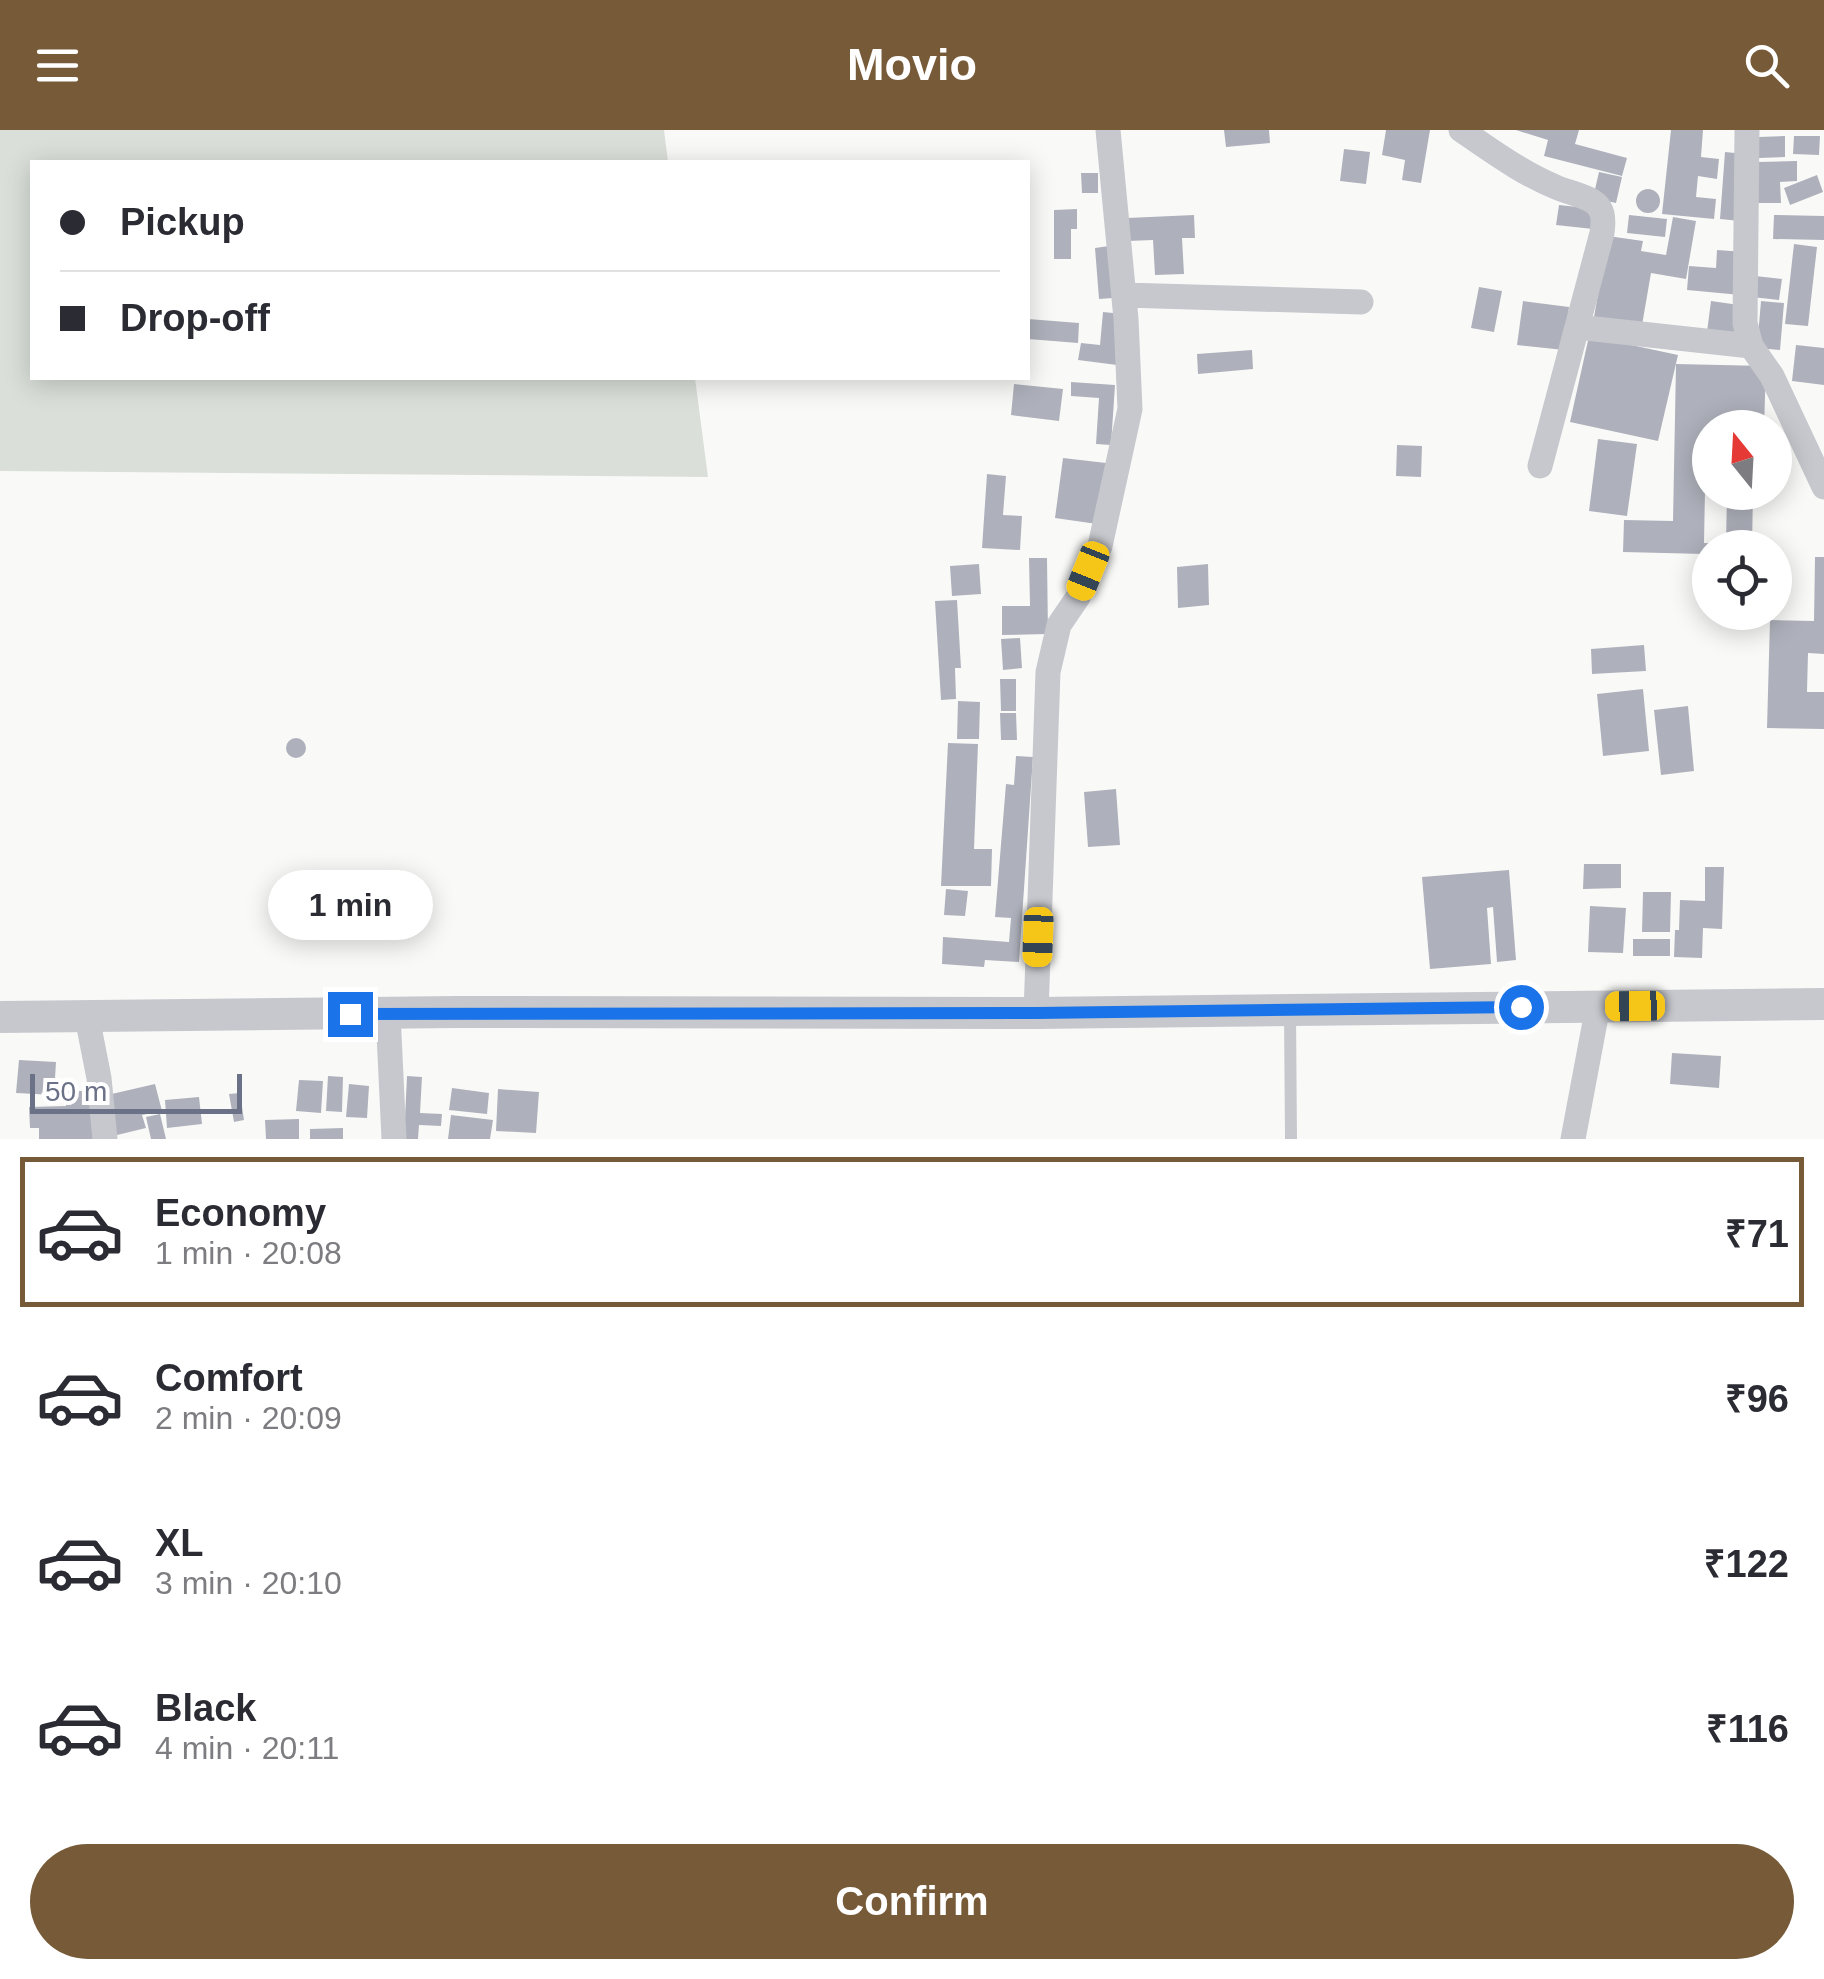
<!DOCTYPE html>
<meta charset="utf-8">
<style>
:root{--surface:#fff;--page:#f2f2f3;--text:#2b2b33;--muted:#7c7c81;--line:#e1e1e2;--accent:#775a38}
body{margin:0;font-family:Arial,sans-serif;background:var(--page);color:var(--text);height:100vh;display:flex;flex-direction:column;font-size:38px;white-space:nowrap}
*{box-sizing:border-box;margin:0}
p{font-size:32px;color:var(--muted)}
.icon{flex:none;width:55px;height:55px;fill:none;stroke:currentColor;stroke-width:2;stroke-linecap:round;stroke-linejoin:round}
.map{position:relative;height:1009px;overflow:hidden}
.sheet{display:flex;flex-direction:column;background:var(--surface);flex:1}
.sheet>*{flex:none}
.banner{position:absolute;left:30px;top:30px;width:1000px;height:220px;border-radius:0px;box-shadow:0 5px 25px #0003;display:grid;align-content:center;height:220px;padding:0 30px;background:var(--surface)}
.needle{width:65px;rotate:342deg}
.tools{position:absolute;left:1692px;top:280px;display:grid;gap:20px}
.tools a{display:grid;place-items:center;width:100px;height:100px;border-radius:50%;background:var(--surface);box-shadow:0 5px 25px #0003;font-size:50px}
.scale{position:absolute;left:30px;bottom:25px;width:212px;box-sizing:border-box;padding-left:10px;border:5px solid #6b7186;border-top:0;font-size:28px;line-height:35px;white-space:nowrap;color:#6b7186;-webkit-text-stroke:8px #fff;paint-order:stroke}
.end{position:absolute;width:45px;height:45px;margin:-22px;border:12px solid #1a73e8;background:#fff;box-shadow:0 0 0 5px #fff}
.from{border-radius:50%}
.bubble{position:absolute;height:70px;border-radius:35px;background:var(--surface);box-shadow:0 5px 25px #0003;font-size:32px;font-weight:700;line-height:70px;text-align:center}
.car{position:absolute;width:30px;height:60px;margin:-30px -15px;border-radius:12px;box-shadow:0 0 8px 2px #0007;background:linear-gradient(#f5c518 24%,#345 0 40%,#f5c518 0 76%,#345 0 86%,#f5c518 0)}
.banner b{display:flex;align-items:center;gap:35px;height:95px;font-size:38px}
.banner b+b{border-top:2px solid var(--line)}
.banner i{width:25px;height:25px;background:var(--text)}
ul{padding:18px 0 0;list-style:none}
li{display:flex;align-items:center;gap:30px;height:150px;margin:0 20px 15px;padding:0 10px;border:5px solid transparent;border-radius:0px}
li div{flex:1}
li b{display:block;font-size:38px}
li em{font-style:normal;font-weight:700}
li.current{border-color:var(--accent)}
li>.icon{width:90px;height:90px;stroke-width:1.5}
.primary-button{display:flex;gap:20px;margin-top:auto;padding:20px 30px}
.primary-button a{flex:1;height:115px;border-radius:60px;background:var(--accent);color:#fff;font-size:40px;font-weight:700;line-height:115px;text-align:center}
header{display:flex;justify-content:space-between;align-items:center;height:130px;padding:0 30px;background:var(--accent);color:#fff;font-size:45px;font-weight:700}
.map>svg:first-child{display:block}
.green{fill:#dae0d9}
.building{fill:#aeb1bb}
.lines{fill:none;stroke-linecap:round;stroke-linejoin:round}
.service{stroke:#c6c8cd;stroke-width:12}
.minor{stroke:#c6c8cd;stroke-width:25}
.tertiary{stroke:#c6c8cd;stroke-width:32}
.route{stroke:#1a73e8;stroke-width:12}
</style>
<header><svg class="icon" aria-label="menu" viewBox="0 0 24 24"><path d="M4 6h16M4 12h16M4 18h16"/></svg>Movio<svg class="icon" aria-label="search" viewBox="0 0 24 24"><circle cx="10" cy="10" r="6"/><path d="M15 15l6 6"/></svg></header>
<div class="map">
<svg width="1824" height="1009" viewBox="0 0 1824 1009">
<rect width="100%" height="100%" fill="#f9faf8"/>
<!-- green -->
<path class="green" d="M0,0H664L668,32H32V248H695L708,347L0,341Z"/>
<!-- building -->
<path class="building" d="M1224,0H1269L1270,13L1226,17Z
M1386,0H1430L1421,53L1402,50L1405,30L1382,25Z
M1516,0H1579L1575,14L1627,28L1622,46L1544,26L1548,10Z
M1671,0H1703L1701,27L1719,29L1717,49L1698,46L1696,67L1716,69L1714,89L1662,84Z
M1785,6V27L1759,28V7Z
M1794,6H1820L1819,25L1793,24Z
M1344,19L1370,22L1366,54L1340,51Z
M1725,22L1745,24L1740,91L1720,89Z
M1797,31V51L1780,52L1781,73H1758L1757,32Z
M1599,42L1622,47L1616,73L1593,68Z
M1081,43H1098V63H1082Z
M1817,45L1823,62L1790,75L1784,58Z
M1636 71a12 12 0 1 1 24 0a12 12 0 1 1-24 0Z
M1559,75L1596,79L1593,99L1556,95Z
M1077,79V99H1071V129H1054V80Z
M1194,85L1195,108H1182L1184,144L1155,145L1153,110L1128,111L1127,88Z
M1629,85L1667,89L1665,107L1627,103Z
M1774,85L1824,86V110L1773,109Z
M1673,87L1696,91L1686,149L1651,143L1641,201L1593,193L1608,106L1643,111L1641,121L1666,125Z
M1794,114L1817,117L1808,196L1785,194Z
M1109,116L1113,168L1099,169L1095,118Z
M1717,120L1745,122L1741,165L1687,160L1689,136L1716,138Z
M1755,146L1782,149L1779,170L1752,167Z
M1479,157L1502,161L1494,202L1471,198Z
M1523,171L1569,177L1564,220L1517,215Z
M1711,171L1739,175L1735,205L1707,202Z
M1761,171L1784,173L1780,220L1757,218Z
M1103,182L1123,184L1117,235L1078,230L1081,213L1100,215Z
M1028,189L1079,193L1078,213L1028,209Z
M1589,206L1678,225L1658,311L1570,292Z
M1796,215L1824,218V255L1792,251Z
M1252,220L1253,239L1198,244L1197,224Z
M1676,234L1766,236L1764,298H1710V306H1706V331H1710V361H1705L1704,413L1726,414L1727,362H1753L1752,418H1710V436H1703L1704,424L1623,422L1624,390L1673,391Z
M1071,252L1115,255L1111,315L1096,314L1099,268L1071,266Z
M1014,254L1063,259L1059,291L1011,285Z
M1598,309L1637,314L1627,386L1589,381Z
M1397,315L1422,316L1421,347L1396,346Z
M1063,328L1106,333L1097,394L1055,388Z
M987,344L1006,346L1003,385L1022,386L1020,420L982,418Z
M1775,427L1784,428L1781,482H1775Z
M1815,427H1824V524L1808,523L1807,562H1824V599L1767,598L1770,490L1814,491Z
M1029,428H1047L1048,504L1002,505V476H1030Z
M979,434L981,464L952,466L950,436Z
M1208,434L1209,475L1178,478L1177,437Z
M957,470L961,538H955L956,569L941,570L935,471Z
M1020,508L1022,538L1003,540L1001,509Z
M1644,515L1646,541L1592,544L1591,519Z
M1000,549H1016V581H1001Z
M1643,559L1649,621L1603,626L1597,564Z
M958,571L980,572L979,609H957Z
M1688,576L1694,641L1661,645L1654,580Z
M1000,583H1016L1017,610H1001Z
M286 618a10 10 0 1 1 20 0a10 10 0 1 1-20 0Z
M948,613L978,614L974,719H992L991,756H941Z
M1016,626L1033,627L1019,832L985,830L984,837L942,834L943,807L1009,812L1011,788L995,787L1006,654L1014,655Z
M1116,659L1120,715L1088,717L1084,662Z
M1584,734H1621V758L1583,759Z
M1705,737H1724L1722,799L1703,798L1702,828L1674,827L1675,800H1679L1680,770L1705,771Z
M1509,740L1516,830L1497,832L1493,777L1487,778L1491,834L1430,839L1422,747Z
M946,759L968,761L965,786L944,785Z
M1643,762H1671L1670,802H1642Z
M1590,776L1626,778L1623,823L1588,822Z
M1633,809H1670V826H1633Z
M1672,923L1721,926L1719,958L1670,954Z
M19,930L56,932L54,965L16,963Z
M328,946L343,947L342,982L326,981Z
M407,946L422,947L420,983L442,984L441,996L419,995L418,1009H404Z
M299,950L323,951L321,983L296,981Z
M155,954L162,981L142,985L146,998L113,1006L103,966Z
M349,954L369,956L367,988L346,987Z
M452,958L489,963L487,984L449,980Z
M498,959L539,962L536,1003L496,1001Z
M66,961H95V1009H39V998H30L29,977L66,976Z
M240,963L244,990L234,992L229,964Z
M199,967L202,994L167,998L165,970Z
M160,984L166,1009H151L146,987Z
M451,985L493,990L490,1009H448Z
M299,989V1009H266L265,990Z
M343,998V1009H310V999Z"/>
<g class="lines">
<!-- service -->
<path class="service" d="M1290,882L1291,1009"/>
<!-- minor -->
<path class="minor" d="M1461,0C1492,21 1523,44 1558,58C1570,63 1594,67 1600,79C1604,85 1603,96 1602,103L1540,336
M1747,0L1745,193L1751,216L1772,246L1824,357
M1124,165L1361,172
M1577,197L1751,216
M388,883L394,1009
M1036,883L1048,542L1059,495L1078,467L1100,416L1130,279L1126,189L1108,0
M87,887L99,948L105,1009
M1573,1009L1598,876"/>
<!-- tertiary -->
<path class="tertiary" d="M0,887L457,882L1036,883L1824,874"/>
</g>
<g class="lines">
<!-- route -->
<path class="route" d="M350,884L1036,883L1521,877"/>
</g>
</svg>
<div class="tools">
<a><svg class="needle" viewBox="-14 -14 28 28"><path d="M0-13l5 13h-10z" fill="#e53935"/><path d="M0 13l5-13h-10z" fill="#7c7c81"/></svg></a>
<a><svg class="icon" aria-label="locate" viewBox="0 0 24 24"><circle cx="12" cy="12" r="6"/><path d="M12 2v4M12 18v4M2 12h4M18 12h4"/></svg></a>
</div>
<div class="scale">50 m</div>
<i class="end from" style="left:1521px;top:877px"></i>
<i class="end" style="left:350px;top:884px"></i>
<div class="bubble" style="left:268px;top:740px;width:165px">1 min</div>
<i class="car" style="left:1088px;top:441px;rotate:202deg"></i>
<i class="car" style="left:1038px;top:807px;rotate:182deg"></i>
<i class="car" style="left:1635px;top:876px;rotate:269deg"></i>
<div class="banner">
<b><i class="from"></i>Pickup</b>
<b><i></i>Drop-off</b>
</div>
</div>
<section class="sheet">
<ul>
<li class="current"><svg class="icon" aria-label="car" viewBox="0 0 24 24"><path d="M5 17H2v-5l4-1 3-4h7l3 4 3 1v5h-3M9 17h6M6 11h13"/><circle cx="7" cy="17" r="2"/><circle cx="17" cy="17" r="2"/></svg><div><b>Economy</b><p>1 min · 20:08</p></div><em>₹71</em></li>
<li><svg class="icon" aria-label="car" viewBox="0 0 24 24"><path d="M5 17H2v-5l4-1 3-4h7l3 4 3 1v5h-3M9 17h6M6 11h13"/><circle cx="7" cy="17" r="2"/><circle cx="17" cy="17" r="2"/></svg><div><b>Comfort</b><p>2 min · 20:09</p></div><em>₹96</em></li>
<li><svg class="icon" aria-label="car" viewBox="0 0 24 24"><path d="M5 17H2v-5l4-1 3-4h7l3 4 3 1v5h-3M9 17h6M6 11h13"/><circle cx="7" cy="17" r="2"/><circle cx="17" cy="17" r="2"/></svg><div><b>XL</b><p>3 min · 20:10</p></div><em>₹122</em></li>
<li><svg class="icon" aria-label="car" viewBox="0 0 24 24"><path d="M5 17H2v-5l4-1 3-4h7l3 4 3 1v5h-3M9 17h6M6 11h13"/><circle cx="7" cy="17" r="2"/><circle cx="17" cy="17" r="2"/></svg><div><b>Black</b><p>4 min · 20:11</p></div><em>₹116</em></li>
</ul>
<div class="primary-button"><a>Confirm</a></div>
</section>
